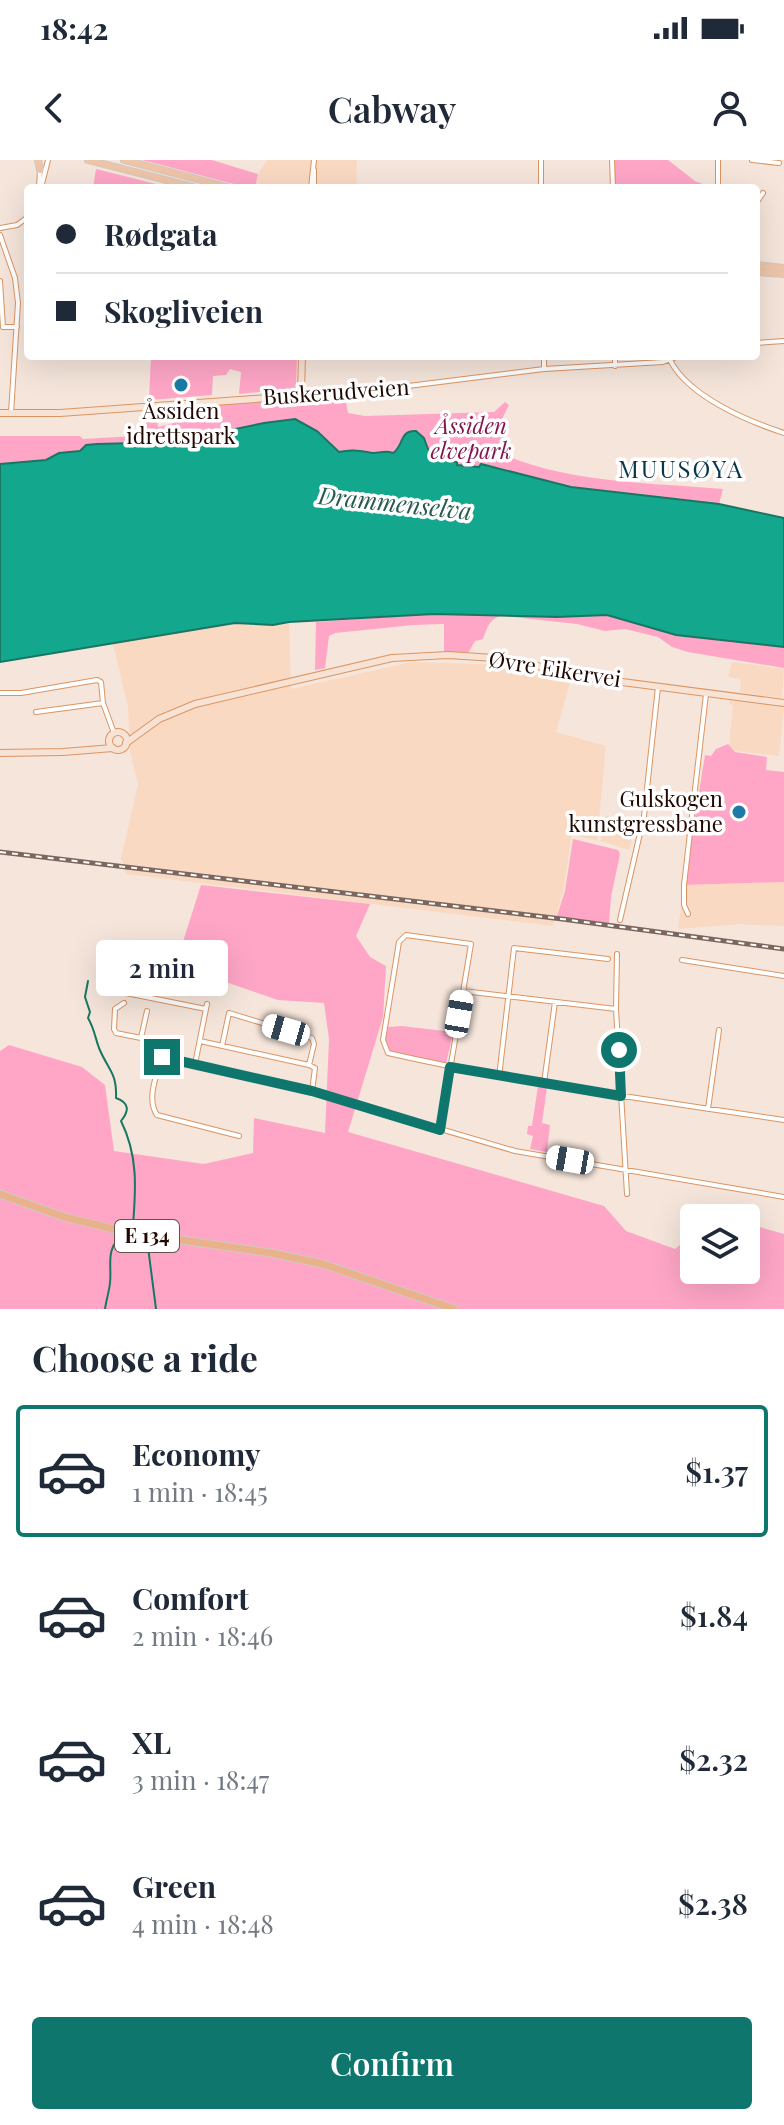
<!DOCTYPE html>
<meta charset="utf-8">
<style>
:root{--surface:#fff;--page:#f6f6f7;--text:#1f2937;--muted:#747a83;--line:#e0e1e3;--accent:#0f766e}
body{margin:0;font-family:"Playfair Display",serif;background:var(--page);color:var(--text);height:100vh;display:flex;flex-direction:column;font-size:30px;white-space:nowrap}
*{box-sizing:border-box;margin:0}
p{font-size:26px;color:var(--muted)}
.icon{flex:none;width:44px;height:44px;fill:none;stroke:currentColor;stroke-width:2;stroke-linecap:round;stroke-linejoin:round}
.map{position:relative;height:1149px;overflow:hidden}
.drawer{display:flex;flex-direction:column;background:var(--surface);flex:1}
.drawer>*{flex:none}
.hud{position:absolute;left:24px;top:24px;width:736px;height:176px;border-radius:8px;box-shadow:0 8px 32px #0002;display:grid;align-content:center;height:176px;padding:0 32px;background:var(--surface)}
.buttons{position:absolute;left:680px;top:1044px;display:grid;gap:16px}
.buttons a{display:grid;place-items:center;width:80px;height:80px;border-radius:8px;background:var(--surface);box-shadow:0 8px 32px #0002;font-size:40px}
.end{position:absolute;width:36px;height:36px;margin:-18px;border:10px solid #0f766e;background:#fff;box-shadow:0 0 0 4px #fff}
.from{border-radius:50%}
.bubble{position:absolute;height:56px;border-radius:8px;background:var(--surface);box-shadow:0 8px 32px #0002;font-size:26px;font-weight:600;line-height:56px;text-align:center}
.car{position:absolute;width:24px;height:48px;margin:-24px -12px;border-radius:10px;box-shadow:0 0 6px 2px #0007;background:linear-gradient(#fff 24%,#345 0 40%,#fff 0 76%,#345 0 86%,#fff 0)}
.hud b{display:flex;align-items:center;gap:28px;height:76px;font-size:30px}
.hud b+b{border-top:2px solid var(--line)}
.hud i{width:20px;height:20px;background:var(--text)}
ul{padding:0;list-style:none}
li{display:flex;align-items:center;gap:24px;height:132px;margin:0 16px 12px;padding:0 16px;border:4px solid transparent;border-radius:8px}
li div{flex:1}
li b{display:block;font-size:30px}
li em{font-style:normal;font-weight:600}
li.current{border-color:var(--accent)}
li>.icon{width:72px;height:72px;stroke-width:1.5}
h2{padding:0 32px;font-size:36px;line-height:96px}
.button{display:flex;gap:16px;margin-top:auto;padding:16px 32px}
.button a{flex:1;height:92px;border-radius:8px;background:var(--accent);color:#fff;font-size:32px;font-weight:600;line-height:92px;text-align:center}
.status{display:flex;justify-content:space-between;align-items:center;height:56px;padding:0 40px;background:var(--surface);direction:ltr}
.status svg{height:22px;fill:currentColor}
header{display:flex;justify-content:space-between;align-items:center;height:104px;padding:0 32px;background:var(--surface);font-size:36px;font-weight:600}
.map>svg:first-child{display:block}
.built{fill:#fad9c3}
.green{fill:#ffa6c7}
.water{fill:#13a78d;stroke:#177763;stroke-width:2}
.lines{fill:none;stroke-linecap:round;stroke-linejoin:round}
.stream{stroke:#177763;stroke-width:2}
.minor-casing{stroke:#db9563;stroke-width:6}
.secondary-casing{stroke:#db9563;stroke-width:8}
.primary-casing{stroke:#cec9c7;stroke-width:8}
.trunk-casing{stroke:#cec9c7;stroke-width:9}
.minor{stroke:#fff;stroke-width:4}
.secondary{stroke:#f7e2d4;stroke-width:6}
.primary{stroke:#efc5a8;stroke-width:6}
.trunk{stroke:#eab28b;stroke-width:7}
.rail-casing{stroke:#7c675e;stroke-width:5}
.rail{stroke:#fff;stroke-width:2;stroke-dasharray:6;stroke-linecap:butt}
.route{stroke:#0f766e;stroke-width:10}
.poi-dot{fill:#1c7aa7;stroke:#fff;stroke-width:3}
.labels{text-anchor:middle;stroke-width:7;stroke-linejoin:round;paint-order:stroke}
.shield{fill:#fff;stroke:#64524c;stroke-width:2}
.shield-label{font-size:20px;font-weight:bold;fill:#210800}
.street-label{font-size:22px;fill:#210800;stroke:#fff}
.poi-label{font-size:22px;fill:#210800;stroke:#fff}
.park-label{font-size:22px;font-style:italic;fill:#82164d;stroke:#fff}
.neighbourhood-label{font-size:24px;letter-spacing:2px;fill:#0a364b;stroke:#fff}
.water-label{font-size:24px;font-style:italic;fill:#265b4e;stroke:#fff}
</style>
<div class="status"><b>18:42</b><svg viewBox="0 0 49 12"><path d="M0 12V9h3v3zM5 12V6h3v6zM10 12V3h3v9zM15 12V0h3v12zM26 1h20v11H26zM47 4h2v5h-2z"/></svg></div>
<header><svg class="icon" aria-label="back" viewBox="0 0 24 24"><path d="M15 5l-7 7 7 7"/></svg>Cabway<svg class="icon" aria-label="person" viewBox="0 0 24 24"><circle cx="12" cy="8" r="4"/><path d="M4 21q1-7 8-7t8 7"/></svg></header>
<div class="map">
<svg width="784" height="1149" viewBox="0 0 784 1149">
<rect width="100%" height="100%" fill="#f5e5db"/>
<!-- built -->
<path class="built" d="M267,0H357L356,28H255L259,13Z
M289,462L291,529L412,502L509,505L570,523L556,572L606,586L597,681L572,674L563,732L553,766L126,714L121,698L138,625L130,591L128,547L113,484L235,463L273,465Z
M732,502L784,509L782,538L740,532L741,519L728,517Z
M729,539L784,546L779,596L735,591L729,585L733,545L729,544Z
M606,655L636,664L629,690L601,681Z
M784,722V766L737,764L678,769L684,725Z"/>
<!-- green -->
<path class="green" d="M142,0H212L258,14L255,28H249Z
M615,0H668L695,21L713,28H619L615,25Z
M96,9L172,28H93Z
M151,196H244L246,200L297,197L296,228L239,234L241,212L230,209L226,215L213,216L212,235L149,240Z
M321,237L346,242L348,253L365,256L494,252L505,242L509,245L502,259L505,295C569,323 654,323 723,329L719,344L571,327L514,314L501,308L457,305V302L433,298L426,290V283H401L393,293C384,290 381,293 373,292C360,291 352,289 339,293L330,282L290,260L172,282L97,284L80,291L59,293L46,300L0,304V276H80L83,279L135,276C147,273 146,262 146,251L156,250L158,267L182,261V247Z
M434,454L557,457L607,455L676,475L784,487V508L688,492L672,487L658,477L625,469L605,471L577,464L503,456C490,457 487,468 483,479L475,481L468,493L444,492V464L413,465L335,473L329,476L325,508L315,510L316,462Z
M728,584L735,592L767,597L766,610L784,612V722L684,725L705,595L711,596L716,589Z
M573,679L618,690L620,694L611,737L609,763L557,756L565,731Z
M201,725L370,744L356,776L370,797L386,806L383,857L348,972L604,1046L626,1071L675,1089L694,1073V1110H746V1063L784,1074V1149H0V891L9,885L82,907L105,925L114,991L204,1004L253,993L254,958L325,973L329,879L324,843L278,840L226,822L173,813Z
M402,866L453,872L446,904L389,891L385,879L388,867Z
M538,926L547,927L542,963L550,965L547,992L530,989L533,976L527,974L528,966H532Z"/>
<!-- water -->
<path class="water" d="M295,259L317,271L339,292C352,289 360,291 373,293C381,293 385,290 393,293C404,286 399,270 416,271L424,278C432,302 432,298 457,302V305L479,307L481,304L571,327L719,344L784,358V487L676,475L607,455L557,457L434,454L289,462L273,465L235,463L0,502V304L46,300L59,293L80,291L86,285L97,284L172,282L264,263Z"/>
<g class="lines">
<!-- stream -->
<path class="stream" d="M88,821L85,837L90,852L88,858C94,868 95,877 99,888C108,910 117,912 116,938C130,943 129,951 121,961C138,995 136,1028 133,1065L129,1068
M141,1077L148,1087L156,1149
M105,1149C106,1141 109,1132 110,1123C112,1104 105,1090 122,1075"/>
<defs>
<path id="minor" d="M612,0L613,28
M752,0L779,3
M314,10V28
M39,28L40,10
M41,28L48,0
M311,28L314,0
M541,28V0
M718,28V0
M756,43L763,33
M0,68L17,65L28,57
M0,75L15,118L18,143L11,253
M0,121L3,167H17
M756,183L784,181
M544,196V209
M670,200C688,236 747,261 784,273
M615,206V196
M301,233L384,229L544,209L663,202L679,196
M0,533H21L97,520L101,522L103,543
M36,552L103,543L114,573
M688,754L684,745V725L706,534
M620,760L644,656L658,527
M617,794L616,849L627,1034
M682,800L784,816
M105,823L121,832L206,849
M463,831L616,849
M124,843L115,849L114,869L116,873L141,878L147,851
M200,881L309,905L315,908L312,931
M222,886L229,853L312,878L314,884L309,905
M195,904L207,844
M499,917L514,788L608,799
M544,923L555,842
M708,949L719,870
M440,970L471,784L406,775L399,782L383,880L388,893C519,923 652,940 784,960
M239,976L157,955C146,939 157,914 162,897L312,931L515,991L784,1037"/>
<path id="secondary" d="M0,253H60L296,236L301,233L302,196
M109 581a9 9 0 1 1 18 0a9 9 0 1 1-18 0Z
M126,583L159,559L195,544L392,498L448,495L511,499L576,516L784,543
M0,593L63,592L113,588"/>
<path id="primary" d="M38,0L40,10
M88,0L197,28
M124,0L231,28
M756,105L784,108
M756,112L784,114"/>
<path id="trunk" d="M0,1034L64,1057L126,1072L271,1093L323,1104L454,1149"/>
</defs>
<!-- minor casing -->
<use href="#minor" class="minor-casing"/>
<!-- secondary casing -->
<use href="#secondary" class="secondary-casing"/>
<!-- primary casing -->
<use href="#primary" class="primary-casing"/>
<!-- trunk casing -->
<use href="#trunk" class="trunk-casing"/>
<!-- minor -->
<use href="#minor" class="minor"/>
<!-- secondary -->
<use href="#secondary" class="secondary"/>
<!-- primary -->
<use href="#primary" class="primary"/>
<!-- trunk -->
<use href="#trunk" class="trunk"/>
<defs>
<path id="rail" d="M0,692L562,759L784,789"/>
</defs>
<!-- rail casing -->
<use href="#rail" class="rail-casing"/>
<!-- rail -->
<use href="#rail" class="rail"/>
</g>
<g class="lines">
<!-- route -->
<path class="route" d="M162,897L312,931L440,970L450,907L621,936L619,890"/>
</g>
<!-- markers -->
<g class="poi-dot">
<circle cx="181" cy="225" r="8"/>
<circle cx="739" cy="652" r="8"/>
</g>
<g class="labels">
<!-- shield labels -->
<rect class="shield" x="115" y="1060" width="64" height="32" rx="6"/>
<g class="shield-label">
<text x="147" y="1083">E 134</text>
</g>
<!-- street labels -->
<g class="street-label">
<text transform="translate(336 232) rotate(-4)" y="8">Buskerudveien</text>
<text transform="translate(555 509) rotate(9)" y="8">Øvre Eikervei</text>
</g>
<!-- poi labels -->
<g class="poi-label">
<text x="181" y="259">Åssiden<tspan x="181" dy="25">idrettspark</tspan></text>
<text x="723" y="647" text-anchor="end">Gulskogen<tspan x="723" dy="25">kunstgressbane</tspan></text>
</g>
<!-- park labels -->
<g class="park-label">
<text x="471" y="274">Åssiden<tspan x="471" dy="25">elvepark</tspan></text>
</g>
<!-- neighbourhood labels -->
<g class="neighbourhood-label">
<text x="681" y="318">MUUSØYA</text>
</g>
<!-- water labels -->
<g class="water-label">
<text transform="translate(395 344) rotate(6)" y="8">Drammenselva</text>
</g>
</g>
</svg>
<div class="buttons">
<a><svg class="icon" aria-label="layers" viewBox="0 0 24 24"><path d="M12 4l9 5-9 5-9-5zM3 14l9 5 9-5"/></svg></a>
</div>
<i class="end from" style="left:619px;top:890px"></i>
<i class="end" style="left:162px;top:897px"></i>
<div class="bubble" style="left:96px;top:780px;width:132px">2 min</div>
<i class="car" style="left:459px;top:854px;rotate:10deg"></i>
<i class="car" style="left:286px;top:870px;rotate:286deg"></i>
<i class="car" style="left:570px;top:1000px;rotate:280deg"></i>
<div class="hud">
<b><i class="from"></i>Rødgata</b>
<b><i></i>Skogliveien</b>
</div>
</div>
<section class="drawer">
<h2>Choose a ride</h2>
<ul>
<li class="current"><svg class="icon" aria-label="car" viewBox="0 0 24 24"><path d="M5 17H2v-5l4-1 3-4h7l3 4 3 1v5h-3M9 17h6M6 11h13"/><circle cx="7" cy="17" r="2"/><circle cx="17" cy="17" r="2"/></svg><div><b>Economy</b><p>1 min · 18:45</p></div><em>$1.37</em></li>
<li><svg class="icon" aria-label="car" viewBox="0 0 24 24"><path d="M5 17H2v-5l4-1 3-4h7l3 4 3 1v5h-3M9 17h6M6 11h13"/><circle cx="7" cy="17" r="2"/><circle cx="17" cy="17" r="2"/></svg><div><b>Comfort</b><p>2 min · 18:46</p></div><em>$1.84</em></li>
<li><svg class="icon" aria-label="car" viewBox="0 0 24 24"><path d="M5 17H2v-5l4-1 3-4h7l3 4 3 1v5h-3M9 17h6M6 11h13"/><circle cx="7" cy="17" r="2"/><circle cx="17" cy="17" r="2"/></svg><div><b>XL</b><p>3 min · 18:47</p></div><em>$2.32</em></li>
<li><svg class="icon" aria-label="car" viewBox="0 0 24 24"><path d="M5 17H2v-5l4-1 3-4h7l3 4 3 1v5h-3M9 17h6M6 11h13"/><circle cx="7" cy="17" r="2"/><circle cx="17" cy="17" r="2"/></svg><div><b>Green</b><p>4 min · 18:48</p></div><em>$2.38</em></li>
</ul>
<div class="button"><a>Confirm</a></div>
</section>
